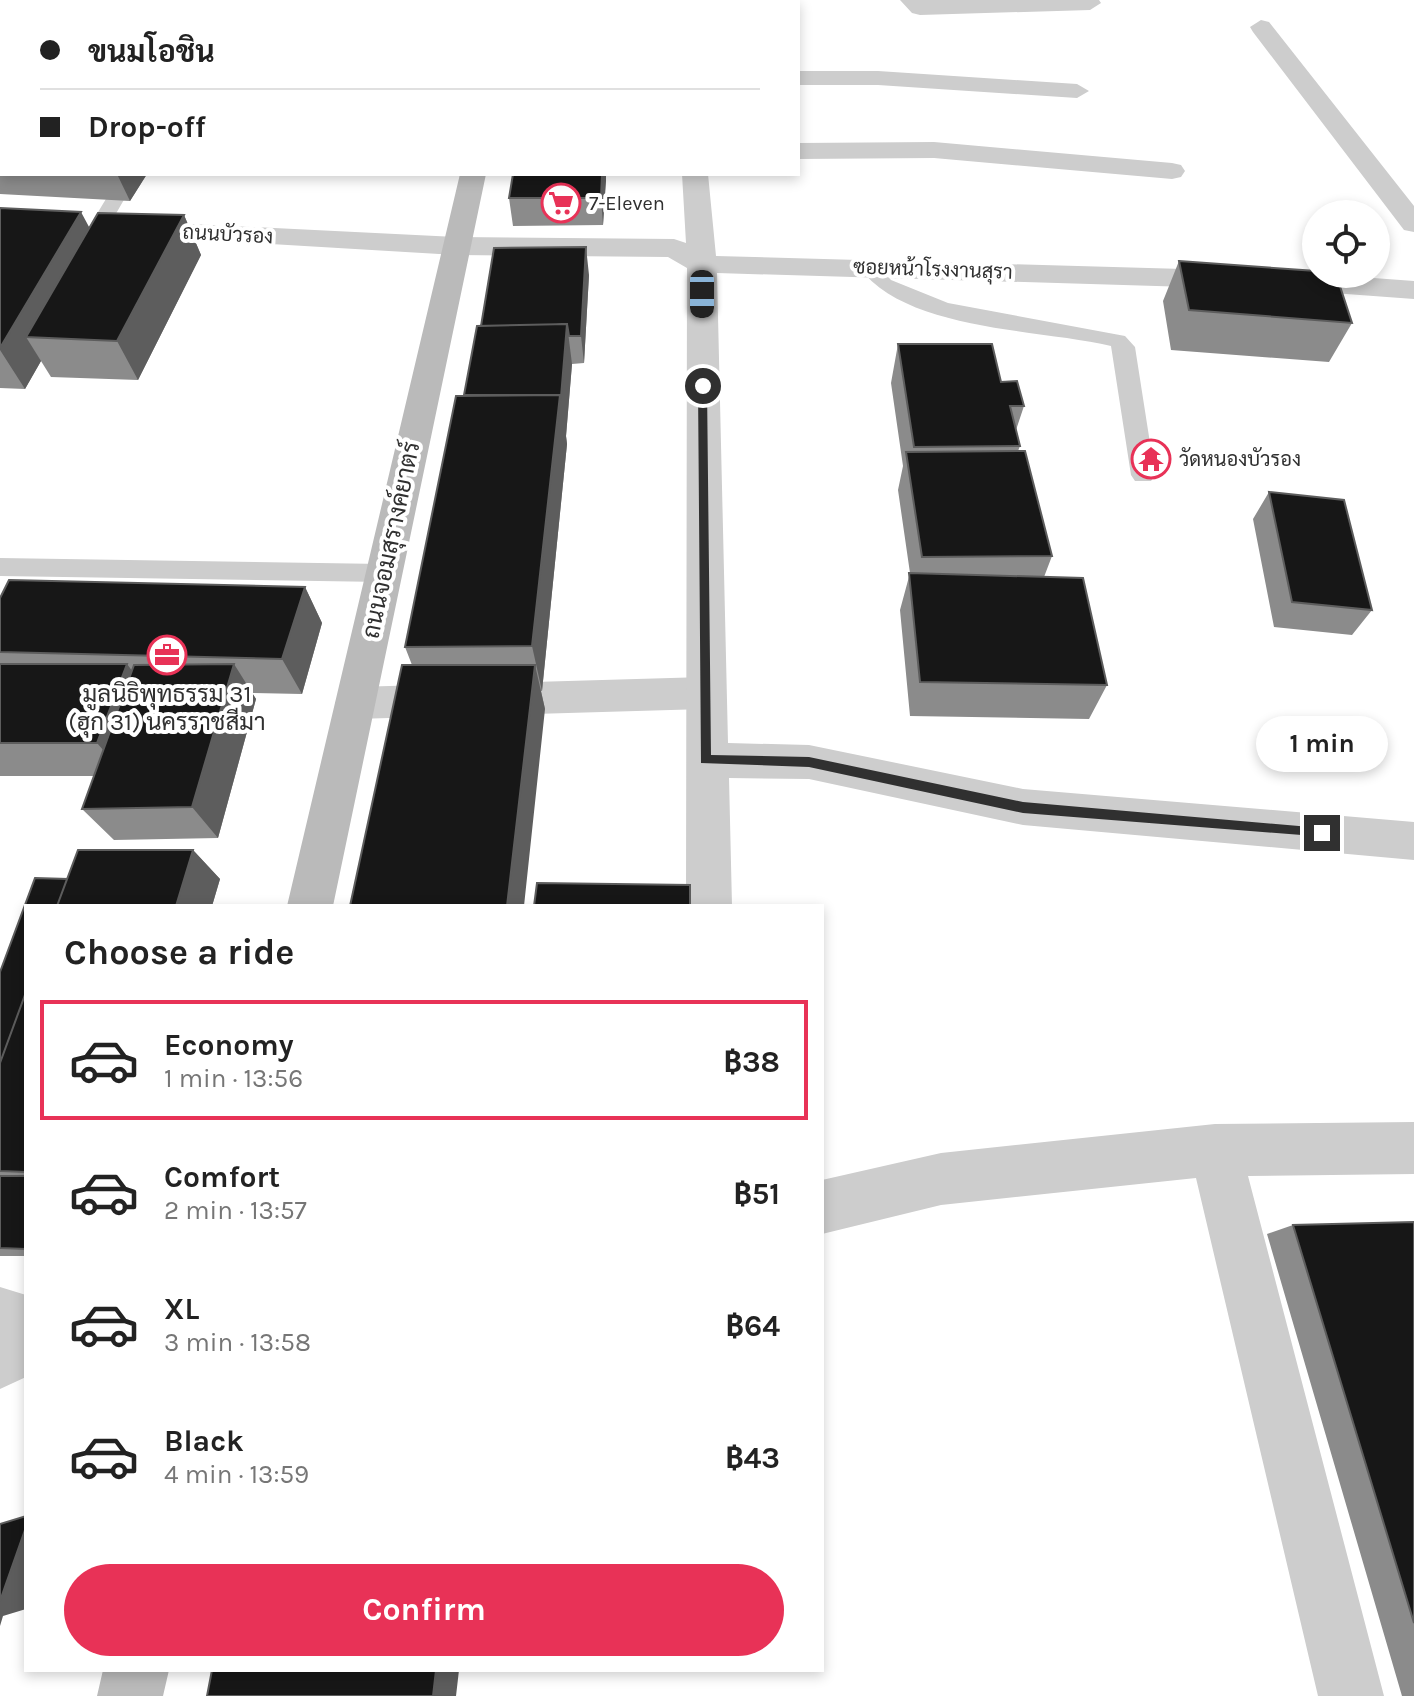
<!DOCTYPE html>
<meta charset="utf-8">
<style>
:root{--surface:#fff;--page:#f6f6f6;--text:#222;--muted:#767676;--line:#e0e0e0;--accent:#e83257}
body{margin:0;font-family:Karla,Sarabun,sans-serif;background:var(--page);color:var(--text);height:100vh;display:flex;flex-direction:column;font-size:30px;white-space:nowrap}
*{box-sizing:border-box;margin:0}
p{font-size:26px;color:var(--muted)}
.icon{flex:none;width:44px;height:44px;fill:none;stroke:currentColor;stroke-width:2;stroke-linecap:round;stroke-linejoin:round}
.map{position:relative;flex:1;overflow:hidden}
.side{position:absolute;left:24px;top:904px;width:800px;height:768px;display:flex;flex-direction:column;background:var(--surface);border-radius:0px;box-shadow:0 4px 12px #0003}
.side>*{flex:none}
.top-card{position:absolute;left:0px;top:0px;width:800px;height:176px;box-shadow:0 4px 12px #0003;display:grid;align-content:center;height:176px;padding:0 40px;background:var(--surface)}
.controls{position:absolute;left:1302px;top:200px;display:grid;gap:16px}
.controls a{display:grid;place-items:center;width:88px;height:88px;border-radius:50%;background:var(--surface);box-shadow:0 4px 12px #0003;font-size:40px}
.end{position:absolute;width:36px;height:36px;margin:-18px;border:10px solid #303030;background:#fff;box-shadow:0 0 0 4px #fff}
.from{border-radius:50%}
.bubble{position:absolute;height:56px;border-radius:28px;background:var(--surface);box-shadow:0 4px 12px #0003;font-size:26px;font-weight:700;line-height:56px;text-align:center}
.car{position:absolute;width:24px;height:48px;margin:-24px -12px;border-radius:10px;box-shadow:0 0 6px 2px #0007;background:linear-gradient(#222 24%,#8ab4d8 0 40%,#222 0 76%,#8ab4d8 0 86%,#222 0)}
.top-card b{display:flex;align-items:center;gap:28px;height:76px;font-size:30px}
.top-card b+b{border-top:2px solid var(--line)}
.top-card i{width:20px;height:20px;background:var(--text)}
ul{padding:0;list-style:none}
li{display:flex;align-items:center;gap:24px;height:120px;margin:0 16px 12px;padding:0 24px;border:4px solid transparent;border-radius:0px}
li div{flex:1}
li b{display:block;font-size:30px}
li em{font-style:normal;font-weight:700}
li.current{border-color:var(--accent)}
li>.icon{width:72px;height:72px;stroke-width:1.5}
h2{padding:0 40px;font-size:36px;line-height:96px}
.primary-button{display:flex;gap:16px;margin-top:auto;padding:16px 40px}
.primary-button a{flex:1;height:92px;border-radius:48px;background:var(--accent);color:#fff;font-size:32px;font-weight:700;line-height:92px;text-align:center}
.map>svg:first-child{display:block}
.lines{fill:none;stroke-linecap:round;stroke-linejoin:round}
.service{fill:#cdcdcd;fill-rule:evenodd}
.pedestrian{fill:#cdcdcd;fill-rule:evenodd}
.minor{fill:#cdcdcd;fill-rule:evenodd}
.tertiary{fill:#cdcdcd;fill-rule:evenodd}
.secondary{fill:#bababa;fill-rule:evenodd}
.wall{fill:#8b8b8b}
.shaded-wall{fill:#5d5d5d}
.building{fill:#171717;stroke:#5d5d5d;stroke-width:2}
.route{fill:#303030}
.labels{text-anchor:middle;stroke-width:8;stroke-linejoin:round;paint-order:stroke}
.far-poi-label{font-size:20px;fill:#303030;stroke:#fff;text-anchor:start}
.far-street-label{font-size:20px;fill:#303030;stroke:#fff}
.street-label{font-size:24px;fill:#303030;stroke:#fff}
.poi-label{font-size:24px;fill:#303030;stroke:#fff}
</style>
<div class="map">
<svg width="1414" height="1696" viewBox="0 0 1414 1696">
<rect width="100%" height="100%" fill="#fff"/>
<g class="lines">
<!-- service -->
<path class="service" d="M102,177L124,178L133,184L106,231L99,233L89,227L112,189L96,187V179Z
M869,261L876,263L891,280L948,303L1125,336L1135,347L1155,475L1151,481H1135L1131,475L1111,346C1039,329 905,331 859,267L862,263Z
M0,558L383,564L392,567L396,573L392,579L383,582L0,576Z"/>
<!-- pedestrian -->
<path class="pedestrian" d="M705,677L719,682L725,693L719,704L705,709L355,719L341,714L335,703L341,692L355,687Z"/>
<!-- minor -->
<path class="minor" d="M677,0H699V2H677Z
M900,0H1099L1101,3L1090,10L920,15L912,13Z
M1261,20L1269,22L1414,206V232L1404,230L1253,32L1250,27Z
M798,71H878L1077,84L1089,91L1077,98L878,85H798Z
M934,142L1172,163L1181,165L1185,171L1181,177L1172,179L934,158L798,159V143Z
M682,174H708L716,256L1292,272L1414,281V299L1292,290L717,273L728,743L809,745L1023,789L1414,822V860L1023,825L809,779L729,778L732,906H686L687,268L668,257L456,255L446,252L442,246L446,240L456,237L674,239L686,243Z
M1414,1122V1174L1248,1176L1384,1696H1318L1196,1178L941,1205L822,1234V1180L941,1153L1215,1124Z
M0,1287L26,1295V1377L0,1389Z"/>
<!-- tertiary -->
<path class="tertiary" d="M130,221L456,237L466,240L470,246L466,252L456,255L120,235L116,229L120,223Z"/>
<!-- secondary -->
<path class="secondary" d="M502,0H524V2H502Z
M460,174H486L333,906H287Z
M103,1670H169L163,1696H97Z"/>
</g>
<!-- wall -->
<path class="wall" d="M113,0H476L475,2H114Z
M0,41H2V174H147L130,201L0,194Z
M513,174H606L603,225L513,226L509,198Z
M0,208L90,228L184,215L201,255L138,380L51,377L41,361L25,389L0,388Z
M1179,261L1352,323L1329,362L1171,350L1163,301Z
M589,275L584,363L572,364L566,436L567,444L542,691H541L545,709L412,665L405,647L481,326Z
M898,344L1024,406L1016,430L1020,446L1018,451L1052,556L1044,577L1107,685L1089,719L910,716L900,610L910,573L898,490L903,466L891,383Z
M1269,492L1372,610L1352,635L1274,627L1253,519Z
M305,587L322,623L302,694L252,693L256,699L218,838L114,840L82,809L94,776H0V598Z
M78,850H193L220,879L212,906H26V1256H0V972L35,878L67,879Z
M1414,1222V1696H1402L1267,1234L1293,1225Z"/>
<!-- shaded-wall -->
<path class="shaded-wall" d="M117,174H147L130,201Z
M602,174H606V181L603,225L601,198Z
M81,212L102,251L26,337L41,361L25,389L0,350V348Z
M184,215L201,255L138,380L117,341Z
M586,247L589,275L584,363L581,336Z
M567,324L572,364L566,436L567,444L542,691L532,646Z
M305,587L322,623L302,694L282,659Z
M127,664L153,699L126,776L97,743Z
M234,664L256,699L218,838L192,807Z
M535,665L545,709L524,906H507Z
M193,850L220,879L212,906H176Z
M26,1527V1609L3,1616L0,1626V1601Z
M436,1670H459L456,1696H433Z"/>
<!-- building -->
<path class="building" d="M0,41H2V146H0Z
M513,174H602L601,198H509Z
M0,208L81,212L0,348Z
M98,213L184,215L117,341L26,337Z
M586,247L581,336H569L567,324L481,326L494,248Z
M1179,261L1316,271V274H1336L1352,323L1189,310Z
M567,324L561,397L560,395H464L477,326Z
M898,344H992L1001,382L1017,381L1024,406H1010L1020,446L914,447Z
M560,395L532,646L405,647L456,396Z
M1025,451L1052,556L922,557L906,452Z
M1269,492L1344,500L1372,610L1292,602Z
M909,573L1083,578L1107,685L920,682Z
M9,580L305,587L282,659L0,652V598Z
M0,664H127L97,743H0Z
M234,664L192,807L82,809L134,665Z
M402,665H535L507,906H350Z
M78,850H193L176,906H57Z
M35,878L67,879L57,906H26V992L0,1063V972Z
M537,883L690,885V906H534Z
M26,992V1172L0,1171V1063Z
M0,1176H26V1249L0,1248Z
M1414,1222V1623L1293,1225Z
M26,1516V1527L0,1601V1524Z
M212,1670H436L433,1696H207Z"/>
<!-- route -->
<path class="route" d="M703,383L707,386L711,755L809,757L1023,802L1322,828L1327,829V837L1023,813L809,767L701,763L698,386Z"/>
<!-- icons -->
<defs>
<symbol id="supermarket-ring" viewBox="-11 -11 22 22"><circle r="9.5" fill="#fff" stroke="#e83257" stroke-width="1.5"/><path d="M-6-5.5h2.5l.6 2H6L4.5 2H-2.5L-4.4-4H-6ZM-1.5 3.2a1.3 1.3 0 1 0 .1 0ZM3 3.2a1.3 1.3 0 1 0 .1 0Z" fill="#e83257"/></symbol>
<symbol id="temple-ring" viewBox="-11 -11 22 22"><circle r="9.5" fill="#fff" stroke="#e83257" stroke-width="1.5"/><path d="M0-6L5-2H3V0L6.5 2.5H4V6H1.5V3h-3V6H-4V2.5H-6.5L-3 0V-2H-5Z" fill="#e83257"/></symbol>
<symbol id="office-ring" viewBox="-11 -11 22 22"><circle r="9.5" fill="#fff" stroke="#e83257" stroke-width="1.5"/><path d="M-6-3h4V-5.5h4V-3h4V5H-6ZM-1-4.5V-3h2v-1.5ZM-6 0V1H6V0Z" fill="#e83257"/></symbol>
</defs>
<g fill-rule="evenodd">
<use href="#supermarket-ring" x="539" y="181" width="44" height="44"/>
<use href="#temple-ring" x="1129" y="437" width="44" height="44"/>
<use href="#office-ring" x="145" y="633" width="44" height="44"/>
</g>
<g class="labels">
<!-- far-poi labels -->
<g class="far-poi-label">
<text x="589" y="210">7-Eleven</text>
<text x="1179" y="466">วัดหนองบัวรอง</text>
</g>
<!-- far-street labels -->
<g class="far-street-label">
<text transform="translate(228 234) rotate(3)" y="7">ถนนบัวรอง</text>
<text transform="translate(933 269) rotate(2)" y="7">ซอยหน้าโรงงานสุรา</text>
</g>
<!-- street labels -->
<g class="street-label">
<text transform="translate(391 540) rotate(-78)" y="8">ถนนจอมสุรางค์ยาตร์</text>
</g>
<!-- poi labels -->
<g class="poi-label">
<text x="167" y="702">มูลนิธิพุทธรรม 31<tspan x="167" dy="28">(ฮุก 31) นครราชสีมา</tspan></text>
</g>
</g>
</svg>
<div class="controls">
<a><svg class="icon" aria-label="locate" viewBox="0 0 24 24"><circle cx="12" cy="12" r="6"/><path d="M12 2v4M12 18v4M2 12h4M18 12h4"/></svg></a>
</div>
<i class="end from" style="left:703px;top:386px"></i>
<i class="end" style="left:1322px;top:833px"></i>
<div class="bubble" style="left:1256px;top:716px;width:132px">1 min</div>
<i class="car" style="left:702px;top:294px;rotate:180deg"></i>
<div class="top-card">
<b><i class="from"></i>ขนมโอชิน</b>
<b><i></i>Drop-off</b>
</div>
<section class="side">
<h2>Choose a ride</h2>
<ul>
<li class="current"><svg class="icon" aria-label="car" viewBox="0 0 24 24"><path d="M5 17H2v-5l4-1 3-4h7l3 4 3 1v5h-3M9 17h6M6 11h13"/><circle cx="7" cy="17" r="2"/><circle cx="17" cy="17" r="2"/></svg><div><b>Economy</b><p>1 min · 13:56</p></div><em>฿38</em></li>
<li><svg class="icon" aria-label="car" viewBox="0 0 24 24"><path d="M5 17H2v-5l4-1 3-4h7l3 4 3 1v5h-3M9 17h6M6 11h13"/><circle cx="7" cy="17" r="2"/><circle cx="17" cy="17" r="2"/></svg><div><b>Comfort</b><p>2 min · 13:57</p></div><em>฿51</em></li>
<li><svg class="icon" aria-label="car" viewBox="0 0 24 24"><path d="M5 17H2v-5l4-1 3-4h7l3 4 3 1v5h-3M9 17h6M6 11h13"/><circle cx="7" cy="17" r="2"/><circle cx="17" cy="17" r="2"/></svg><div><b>XL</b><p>3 min · 13:58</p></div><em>฿64</em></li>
<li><svg class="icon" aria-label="car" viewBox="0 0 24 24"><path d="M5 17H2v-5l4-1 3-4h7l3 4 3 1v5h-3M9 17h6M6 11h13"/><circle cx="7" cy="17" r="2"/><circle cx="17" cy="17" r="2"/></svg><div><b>Black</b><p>4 min · 13:59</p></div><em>฿43</em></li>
</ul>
<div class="primary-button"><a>Confirm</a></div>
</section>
</div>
